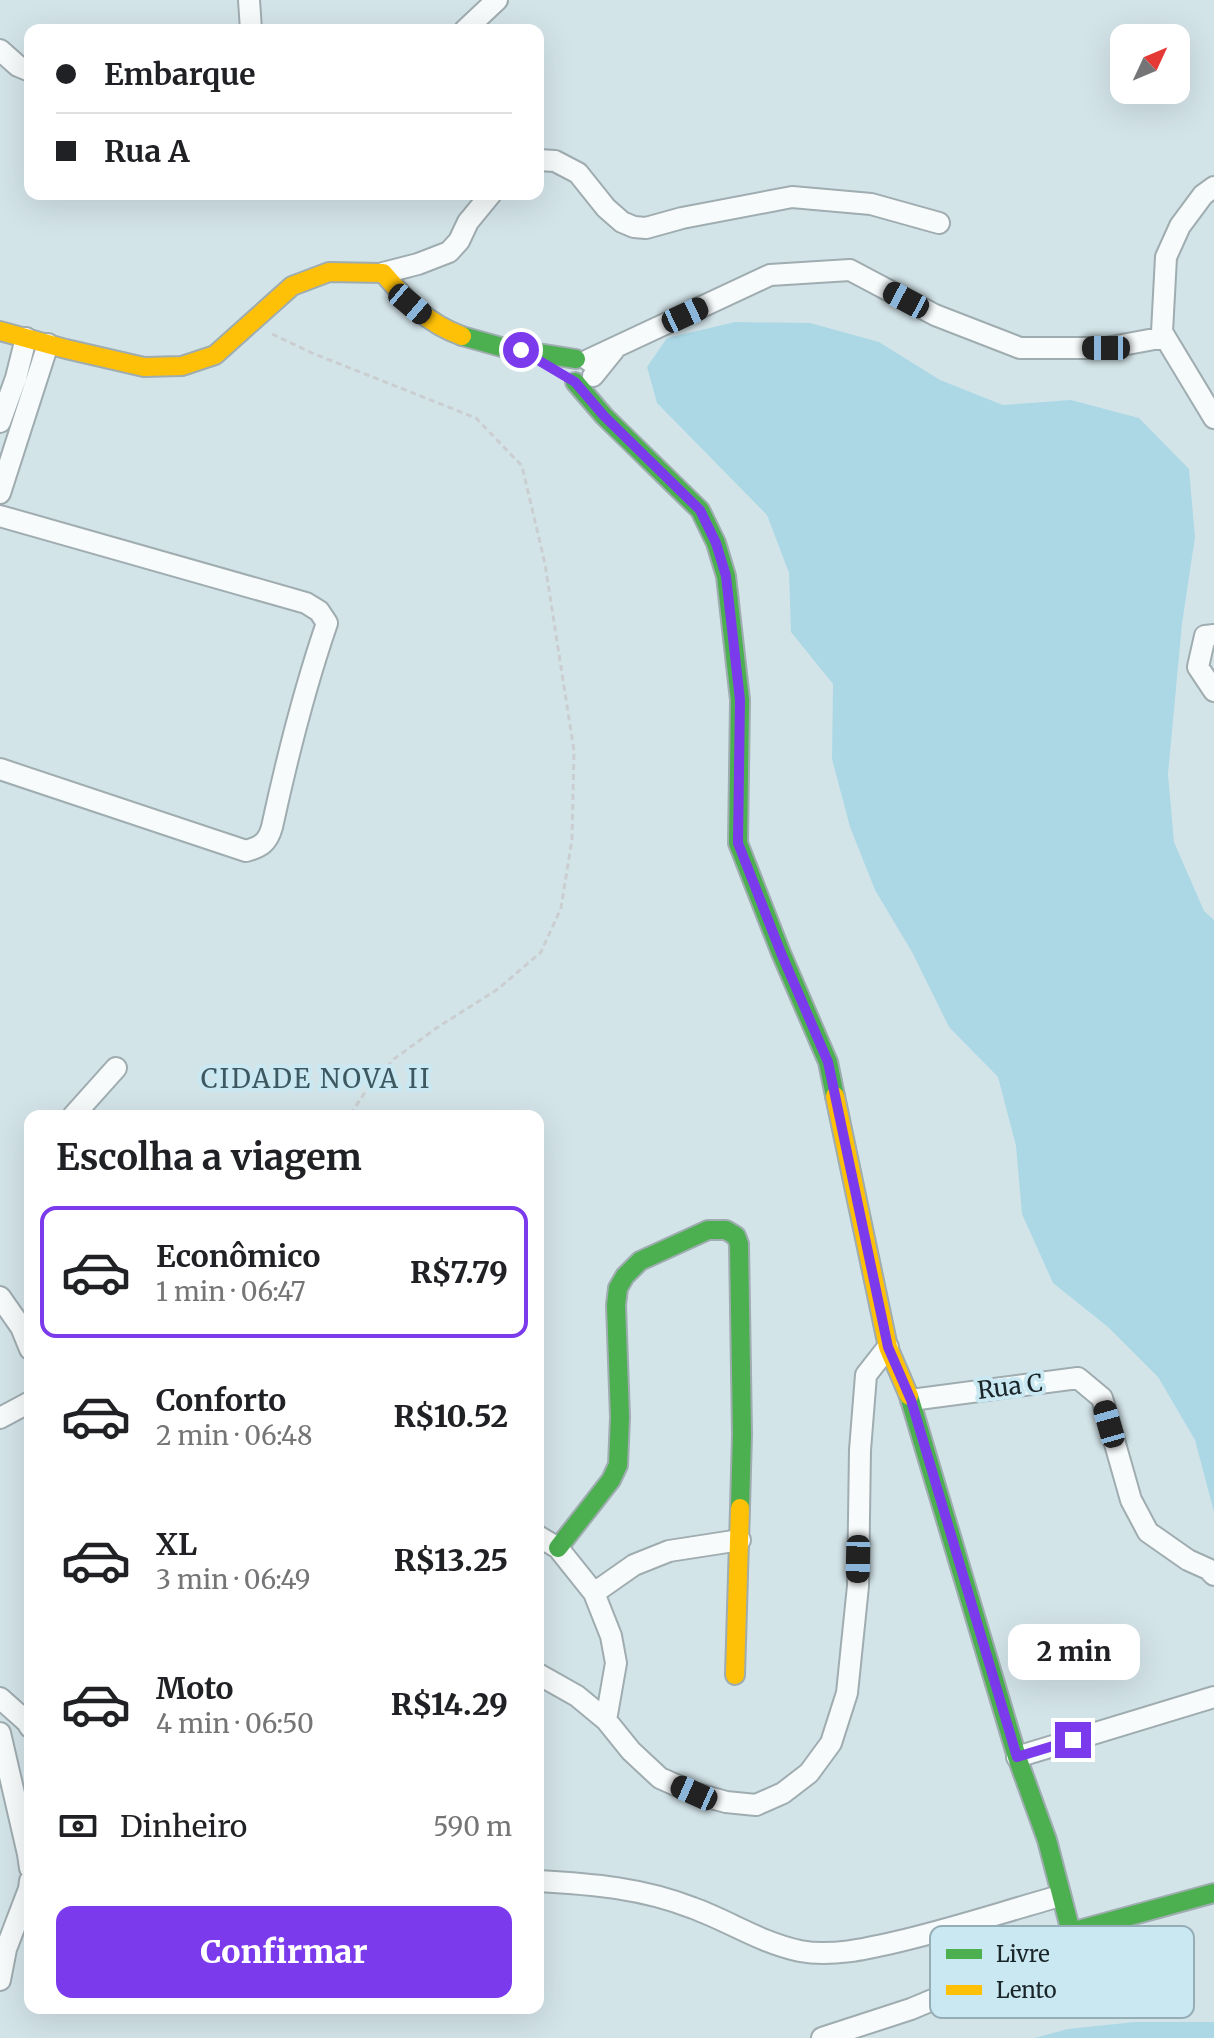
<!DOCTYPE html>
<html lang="pt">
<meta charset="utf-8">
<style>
:root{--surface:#fff;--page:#f2f2f2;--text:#202124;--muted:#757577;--line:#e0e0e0;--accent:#7c3aed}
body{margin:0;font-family:Merriweather,serif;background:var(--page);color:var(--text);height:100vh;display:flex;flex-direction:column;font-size:30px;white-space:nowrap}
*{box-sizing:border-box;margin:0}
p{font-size:26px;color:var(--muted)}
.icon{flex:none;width:44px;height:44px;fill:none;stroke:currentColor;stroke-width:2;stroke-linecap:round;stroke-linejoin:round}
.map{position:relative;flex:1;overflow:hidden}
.side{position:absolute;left:24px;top:1110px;width:520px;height:904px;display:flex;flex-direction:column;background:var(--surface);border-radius:16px;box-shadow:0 8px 32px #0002}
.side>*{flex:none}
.top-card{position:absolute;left:24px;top:24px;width:520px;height:176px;border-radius:16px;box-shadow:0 8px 32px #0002;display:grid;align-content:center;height:176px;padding:0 32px;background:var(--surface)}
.needle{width:52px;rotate:46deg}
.fabs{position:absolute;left:1110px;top:24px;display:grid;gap:16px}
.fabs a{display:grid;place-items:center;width:80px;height:80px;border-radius:16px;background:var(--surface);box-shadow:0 8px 32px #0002;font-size:40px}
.end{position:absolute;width:36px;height:36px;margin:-18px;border:10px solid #7c3aed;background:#fff;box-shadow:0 0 0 4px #fff}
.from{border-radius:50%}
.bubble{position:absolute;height:56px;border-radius:16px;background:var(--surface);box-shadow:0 8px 32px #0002;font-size:26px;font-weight:800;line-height:56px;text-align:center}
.car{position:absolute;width:24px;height:48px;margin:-24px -12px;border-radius:10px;box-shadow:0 0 6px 2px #0007;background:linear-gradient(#222 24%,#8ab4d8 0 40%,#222 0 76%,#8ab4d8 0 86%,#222 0)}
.top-card b{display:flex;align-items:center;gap:28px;height:76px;font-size:30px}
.top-card b+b{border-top:2px solid var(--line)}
.top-card i{width:20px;height:20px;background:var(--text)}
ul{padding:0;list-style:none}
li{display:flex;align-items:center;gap:24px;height:132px;margin:0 16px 12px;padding:0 16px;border:4px solid transparent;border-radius:16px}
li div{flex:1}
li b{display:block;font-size:30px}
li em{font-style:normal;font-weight:800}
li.selected{border-color:var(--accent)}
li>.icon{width:72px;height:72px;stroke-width:1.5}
h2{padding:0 32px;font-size:36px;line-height:96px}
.pay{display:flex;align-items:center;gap:20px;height:88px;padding:0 32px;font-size:30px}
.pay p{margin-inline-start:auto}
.primary-button{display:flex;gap:16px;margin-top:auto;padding:16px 32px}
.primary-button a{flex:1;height:92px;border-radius:16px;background:var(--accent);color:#fff;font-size:32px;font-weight:800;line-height:92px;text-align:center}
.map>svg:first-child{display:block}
.green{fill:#acd8e6}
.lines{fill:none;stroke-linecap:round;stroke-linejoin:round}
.street-casing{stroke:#9facb0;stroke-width:24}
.fast-casing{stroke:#9facb0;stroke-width:22}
.slow-casing{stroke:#9facb0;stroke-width:22}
.path{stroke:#caced0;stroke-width:3;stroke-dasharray:6 4;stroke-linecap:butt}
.street{stroke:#f8fbfc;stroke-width:20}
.fast{stroke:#4caf50;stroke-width:18}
.slow{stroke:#ffc107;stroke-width:18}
.route{stroke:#7c3aed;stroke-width:10}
.labels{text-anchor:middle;stroke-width:8;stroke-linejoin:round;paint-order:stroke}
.street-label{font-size:24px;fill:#1a2529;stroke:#cae8f2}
.neighbourhood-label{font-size:26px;letter-spacing:2px;fill:#3e5860;stroke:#cae8f2}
.key{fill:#cae8f2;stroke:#95aeb6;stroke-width:2}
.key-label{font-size:22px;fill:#1a2529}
</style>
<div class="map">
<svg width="1214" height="2038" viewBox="0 0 1214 2038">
<rect width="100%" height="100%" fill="#d3e4e9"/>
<!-- green -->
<path class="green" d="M735,322L810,323L879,342L940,380L1003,405L1071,400L1139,418L1189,469L1195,537L1182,624L1168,774L1174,842L1204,911L1214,920V1512L1195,1440L1158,1377L1108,1327L1053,1283L1022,1214L1016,1146L998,1077L949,1027L912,952L875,890L850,827L832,759L833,684L791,632L789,573L767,515L657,403L647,367L667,338Z
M1135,2022H1214V2038H1034L1068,2029Z"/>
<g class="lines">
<defs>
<path id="street" d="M249,0L251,30
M465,30L497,0
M0,50L18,66L30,71
M538,160L555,161L578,173L606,208L622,222L634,227L646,228L682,218L792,197L871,204L939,223
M1214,187L1203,195L1180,226L1166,257L1162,332L1214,418
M383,273L418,264L449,252L459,241L468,222L491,194
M588,360L770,275L850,270L935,315L1020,348H1106L1165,337
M593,376L614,350
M0,422L16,378L26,338
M0,493L48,344
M0,516L306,603L319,611L327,623C304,690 287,758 272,827C268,842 261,847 246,851L0,769
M1214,635L1205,636L1198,667L1214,691
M73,1116L116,1068
M0,1297L21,1327L30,1349
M911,1400L1078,1378L1102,1398L1131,1500L1148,1532L1188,1560L1208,1569L1214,1575
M0,1418L30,1402
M538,1536L558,1548L594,1593L611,1636L616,1663L606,1720
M594,1593L634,1565L669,1551L740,1540
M538,1674L577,1696L606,1720L631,1751L660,1778L694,1793L726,1802L756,1805L783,1793L809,1773L831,1743L847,1693L858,1586L860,1450L866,1375L888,1347
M0,1698L27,1722L30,1727
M0,1733L28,1854L30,1868
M1017,1757L1214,1697
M538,1881C592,1884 642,1888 693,1908C729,1921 761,1943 800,1951C831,1957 866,1949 896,1942C952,1929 1006,1911 1060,1896
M0,1980L6,1949L29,1889L30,1881
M822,2038L911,2009L973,1983L1015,1957L1071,1932"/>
<path id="fast" d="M462,336L505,348L576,359
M575,382L604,416L700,510L716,543L726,576L740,700L738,843L781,953L828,1062L835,1096
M909,1396L1017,1757L1047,1840L1071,1932L1214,1893
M558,1548L611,1480L618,1465L620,1417L616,1305L618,1288L625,1276L640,1261L708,1230H726L736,1236L739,1244L742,1434L740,1508"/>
<path id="slow" d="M0,331L66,349L144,367L182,366L215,355L292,286L329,272L383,273C408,302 426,323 462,336
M835,1096L888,1347L909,1396
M735,1675L740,1508"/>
</defs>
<!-- street casing -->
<use href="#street" class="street-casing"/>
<!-- fast casing -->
<use href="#fast" class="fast-casing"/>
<!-- slow casing -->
<use href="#slow" class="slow-casing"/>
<!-- path -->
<path class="path" d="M272,334L312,353L476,418L522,466L545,564L574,751L572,839L561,908L541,952L498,989L438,1027L394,1059L370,1085L349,1116"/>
<!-- street -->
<use href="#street" class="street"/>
<!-- fast -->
<use href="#fast" class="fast"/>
<!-- slow -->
<use href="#slow" class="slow"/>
</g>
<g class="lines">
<!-- route -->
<path class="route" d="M521,350L575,382L604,416L700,510L716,543L726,576L740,700L738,843L781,953L828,1062L888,1347L911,1400L1017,1757L1073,1740"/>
</g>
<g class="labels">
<!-- street labels -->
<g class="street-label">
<text transform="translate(1010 1387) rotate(-7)" y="8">Rua C</text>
</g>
<!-- neighbourhood labels -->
<g class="neighbourhood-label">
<text x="316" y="1088">CIDADE NOVA II</text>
</g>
</g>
<!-- legend -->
<rect x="930" y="1926" width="264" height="92" rx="12" class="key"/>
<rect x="946" y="1949" width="36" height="10" fill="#4caf50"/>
<rect x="946" y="1985" width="36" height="10" fill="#ffc107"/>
<g class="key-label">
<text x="996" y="1962">Livre</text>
<text x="996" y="1998">Lento</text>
</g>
</svg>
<div class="fabs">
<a><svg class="needle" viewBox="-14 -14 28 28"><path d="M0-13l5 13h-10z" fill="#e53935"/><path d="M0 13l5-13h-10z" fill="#757577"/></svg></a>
</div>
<i class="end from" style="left:521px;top:350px"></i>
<i class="end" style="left:1073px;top:1740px"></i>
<div class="bubble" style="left:1008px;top:1624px;width:132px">2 min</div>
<i class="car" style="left:906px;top:300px;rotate:298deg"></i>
<i class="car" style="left:410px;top:304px;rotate:130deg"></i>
<i class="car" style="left:685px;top:315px;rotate:65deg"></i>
<i class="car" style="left:1106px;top:348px;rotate:270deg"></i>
<i class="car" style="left:1109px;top:1424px;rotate:344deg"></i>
<i class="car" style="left:858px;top:1559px;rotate:181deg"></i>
<i class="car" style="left:694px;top:1793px;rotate:294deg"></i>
<div class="top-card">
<b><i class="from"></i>Embarque</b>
<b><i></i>Rua A</b>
</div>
<section class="side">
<h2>Escolha a viagem</h2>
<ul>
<li class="selected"><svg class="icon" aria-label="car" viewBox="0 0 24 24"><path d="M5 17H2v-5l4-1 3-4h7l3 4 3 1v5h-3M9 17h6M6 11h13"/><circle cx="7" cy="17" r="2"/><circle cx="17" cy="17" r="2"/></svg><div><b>Econômico</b><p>1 min · 06:47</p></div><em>R$7.79</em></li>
<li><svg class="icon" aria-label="car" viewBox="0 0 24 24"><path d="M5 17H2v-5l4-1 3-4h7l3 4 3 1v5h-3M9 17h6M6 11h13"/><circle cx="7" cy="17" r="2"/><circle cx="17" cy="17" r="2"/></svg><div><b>Conforto</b><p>2 min · 06:48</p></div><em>R$10.52</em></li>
<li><svg class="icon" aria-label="car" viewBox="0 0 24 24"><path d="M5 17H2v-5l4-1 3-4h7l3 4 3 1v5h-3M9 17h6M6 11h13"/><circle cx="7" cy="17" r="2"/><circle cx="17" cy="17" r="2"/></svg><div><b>XL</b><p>3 min · 06:49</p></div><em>R$13.25</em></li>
<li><svg class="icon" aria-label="car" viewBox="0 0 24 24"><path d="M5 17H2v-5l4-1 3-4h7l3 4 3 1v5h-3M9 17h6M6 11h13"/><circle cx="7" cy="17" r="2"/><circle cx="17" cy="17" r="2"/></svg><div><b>Moto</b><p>4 min · 06:50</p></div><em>R$14.29</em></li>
</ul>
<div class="pay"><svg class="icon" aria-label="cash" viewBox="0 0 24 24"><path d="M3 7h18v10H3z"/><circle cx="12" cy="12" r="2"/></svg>Dinheiro<p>590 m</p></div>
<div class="primary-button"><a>Confirmar</a></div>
</section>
</div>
